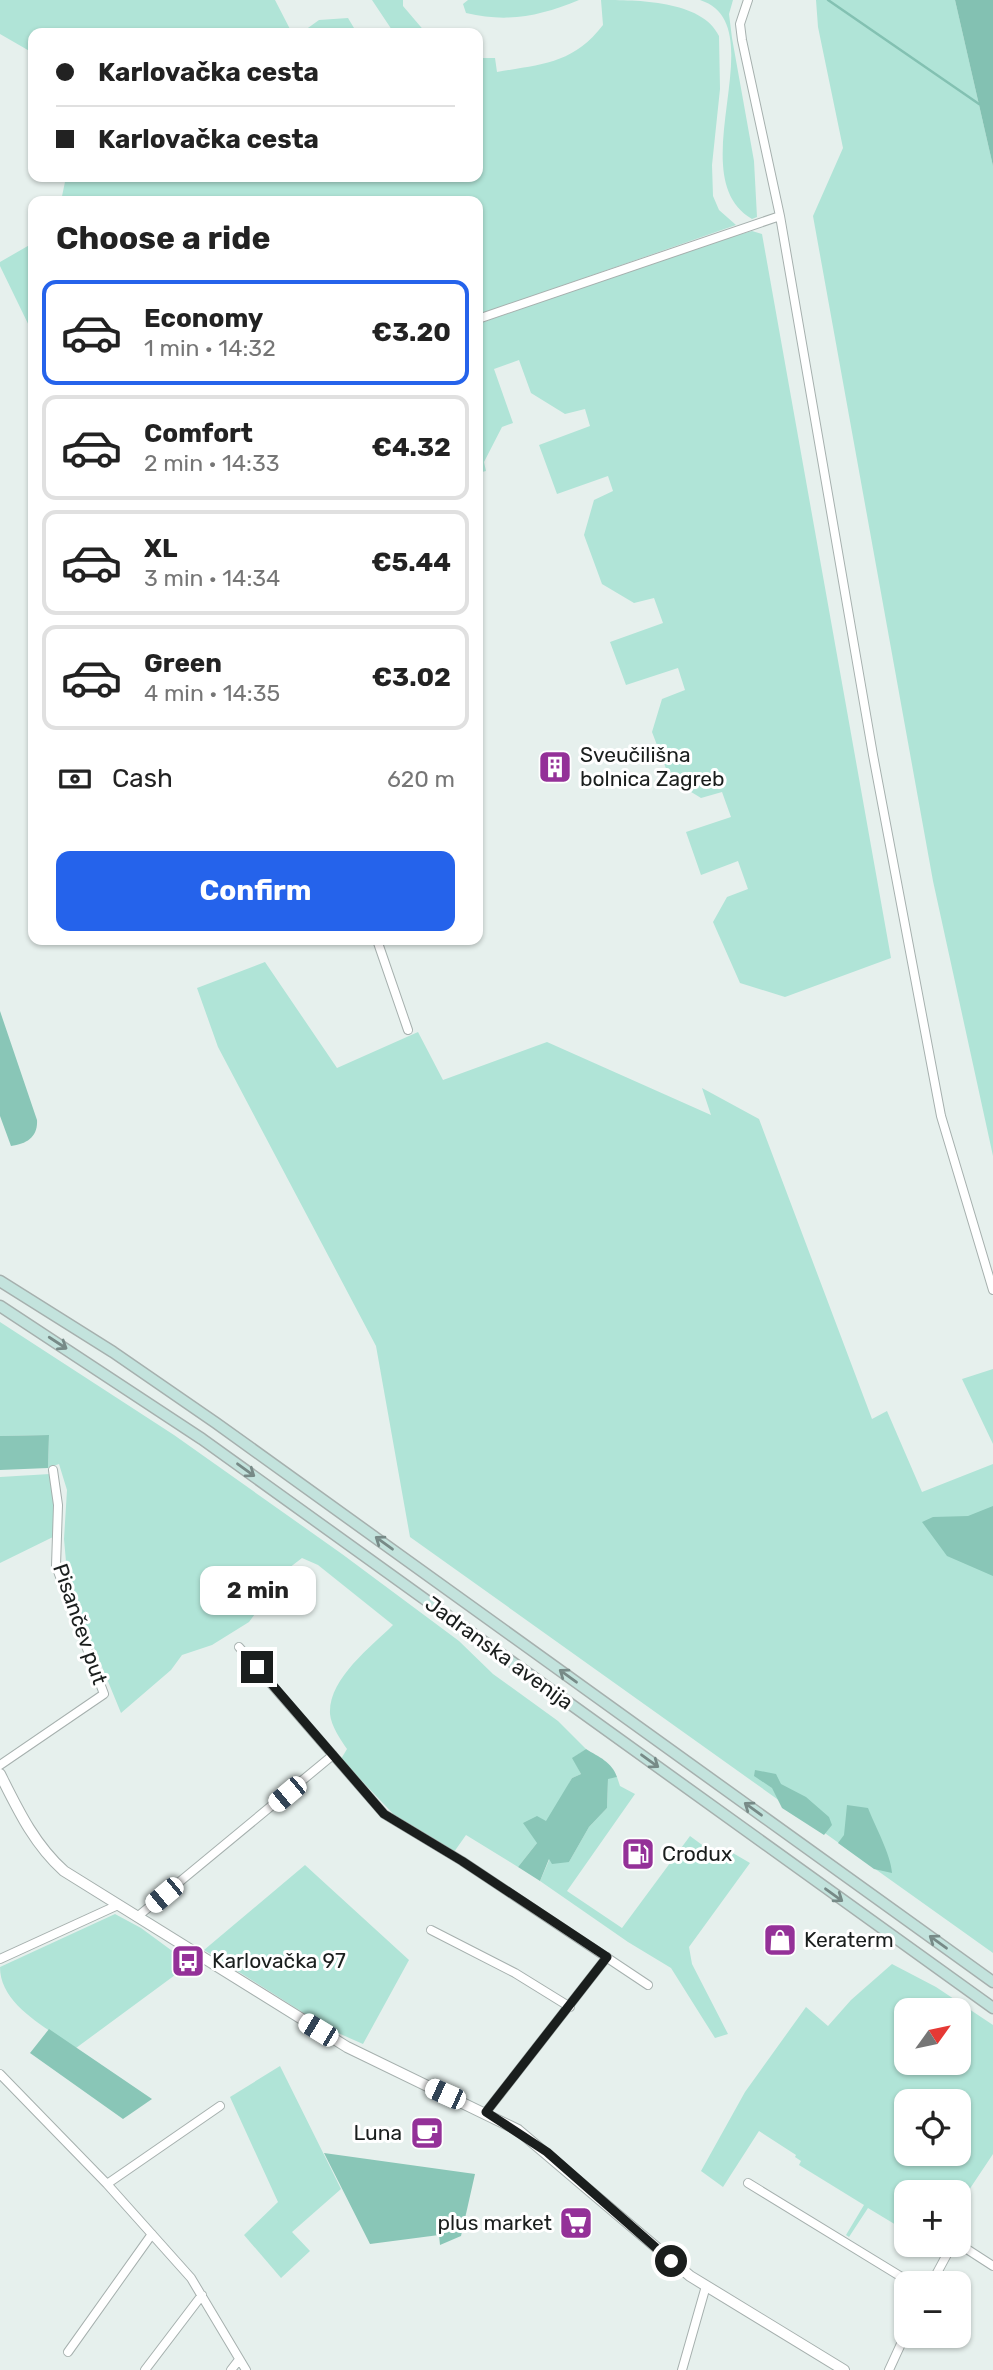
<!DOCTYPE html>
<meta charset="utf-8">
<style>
:root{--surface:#fff;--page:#f6f6f6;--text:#222;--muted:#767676;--line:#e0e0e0;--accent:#2563eb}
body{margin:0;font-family:Rubik,sans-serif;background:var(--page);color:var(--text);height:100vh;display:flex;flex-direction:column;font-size:26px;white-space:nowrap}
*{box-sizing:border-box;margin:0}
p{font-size:23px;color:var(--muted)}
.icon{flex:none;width:38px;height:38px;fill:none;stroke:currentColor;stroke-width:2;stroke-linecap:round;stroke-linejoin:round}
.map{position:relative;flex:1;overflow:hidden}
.side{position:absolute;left:28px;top:196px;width:455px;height:749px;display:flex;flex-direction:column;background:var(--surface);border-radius:14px;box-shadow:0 2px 5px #0004}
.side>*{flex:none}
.guide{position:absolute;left:28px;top:28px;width:455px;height:154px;border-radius:14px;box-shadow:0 2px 5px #0004;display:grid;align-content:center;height:154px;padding:0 28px;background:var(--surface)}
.needle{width:46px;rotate:57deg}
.buttons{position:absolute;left:894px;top:1998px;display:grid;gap:14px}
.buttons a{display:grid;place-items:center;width:77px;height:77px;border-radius:14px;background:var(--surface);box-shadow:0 2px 5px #0004;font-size:35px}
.end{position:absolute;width:32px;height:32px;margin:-16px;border:9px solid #1a1e1d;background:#fff;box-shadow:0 0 0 4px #fff}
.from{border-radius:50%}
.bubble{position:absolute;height:49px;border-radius:14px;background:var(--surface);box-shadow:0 2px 5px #0004;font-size:23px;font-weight:700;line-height:49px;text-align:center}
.car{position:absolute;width:21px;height:42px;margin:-21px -10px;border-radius:9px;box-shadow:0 0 5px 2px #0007;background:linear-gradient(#fff 24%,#345 0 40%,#fff 0 76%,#345 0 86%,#fff 0)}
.guide b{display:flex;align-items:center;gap:24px;height:66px;font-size:26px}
.guide b+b{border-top:2px solid var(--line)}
.guide i{width:18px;height:18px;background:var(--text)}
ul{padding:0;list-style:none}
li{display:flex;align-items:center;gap:21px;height:105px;margin:0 14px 10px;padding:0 14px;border:4px solid var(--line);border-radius:14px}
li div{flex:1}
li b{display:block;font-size:26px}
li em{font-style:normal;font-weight:700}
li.current{border-color:var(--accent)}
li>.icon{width:63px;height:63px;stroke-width:1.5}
h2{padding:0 28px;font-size:32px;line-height:84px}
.pay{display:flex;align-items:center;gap:18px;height:77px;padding:0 28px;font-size:26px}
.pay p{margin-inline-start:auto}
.button{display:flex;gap:14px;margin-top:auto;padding:14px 28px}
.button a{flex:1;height:80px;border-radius:14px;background:var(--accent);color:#fff;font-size:28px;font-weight:700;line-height:80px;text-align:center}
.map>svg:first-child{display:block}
.green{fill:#b0e4d7;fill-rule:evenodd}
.forest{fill:#89c6b7}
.water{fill:#83c1b2}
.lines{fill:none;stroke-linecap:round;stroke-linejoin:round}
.stream{stroke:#83c1b2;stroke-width:2.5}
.minor-casing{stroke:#a6b0ae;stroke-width:10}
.tertiary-casing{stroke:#a6b0ae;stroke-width:12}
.secondary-casing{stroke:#a6b0ae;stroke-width:13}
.minor{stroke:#fff;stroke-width:8}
.tertiary{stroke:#fff;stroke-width:10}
.secondary{stroke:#c3e3dd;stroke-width:10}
.oneway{stroke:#778a87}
.route{stroke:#1a1e1d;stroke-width:9}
.labels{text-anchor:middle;stroke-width:6;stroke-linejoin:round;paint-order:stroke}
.poi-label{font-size:21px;fill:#1a1e1d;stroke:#fff;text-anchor:start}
.street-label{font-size:21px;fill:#1a1e1d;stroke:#fff}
</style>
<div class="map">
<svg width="993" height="2370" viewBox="0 0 993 2370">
<rect width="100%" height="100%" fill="#e6f0ed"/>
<!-- green -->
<path class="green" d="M0,0H275L292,33H33V53L0,34Z
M372,0H403V6L426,33H448H394Z
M468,0H579C540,16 508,23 466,13L463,4Z
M601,0C636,0 702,0 719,36L720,89L712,165L713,196L719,210L736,225L478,315V201H61L66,177H478V58H495L497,72C542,64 573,64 603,25Z
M700,0H733L729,14L732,38L754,161L757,217L752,219C678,176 777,25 700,0Z
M816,0H955L993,166V1156L933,881L813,216L843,148L818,27Z
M348,18L357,33H301L319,20Z
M752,231L762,234L891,958L785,997L740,983L713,922L727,897L748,889L738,861L701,875L686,832L731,817L722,792L701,798L670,779L652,732L662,699L685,690L678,668L626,685L610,642L663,623L654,598L634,603L602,584L584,535L594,500L613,491L608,476L557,494L539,445L590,426L585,409L565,414L531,393L519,360L494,369L513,423L502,427L484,462L486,471L478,473V324L709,243Z
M33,243V334L0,266V262Z
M265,962L337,1068L418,1032L443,1080L547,1042L711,1115L702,1088L759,1119L872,1419L887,1411L922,1492L993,1464V1953L410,1537L376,1346L218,1047L197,988Z
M0,1322L174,1435L342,1554L459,1641L493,1674L558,1721L586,1749L573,1758L581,1774L572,1778L537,1843L518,1867L466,1835L454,1852L398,1819L341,1759L347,1749C341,1740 331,1726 330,1714C328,1679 371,1647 393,1625L318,1565L302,1558L289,1568L249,1622L212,1645L182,1655L171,1670L121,1713L68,1584L64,1539L67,1490L59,1464L48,1468L49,1435L0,1436Z
M993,1369V1444L962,1379Z
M50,1474L54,1497L53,1537L0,1563V1477Z
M617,1777L620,1786L635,1794L567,1891L622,1928L690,1836L709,1850L726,1849L750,1863L689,1947L692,1964L728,2034L715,2038L671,1968L628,1942L540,1881L550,1858L569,1862L589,1827L607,1808L608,1778Z
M305,1865L409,1960L363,2044L329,2029L204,1950Z
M115,1914L141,1928L190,1964L76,2048C47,2028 0,2005 0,1967Z
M892,1964L936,1987L993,2025V2154L959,2205V2193H906V2231L868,2208L849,2237L846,2235L864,2205L799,2165L801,2161L795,2157L796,2155L759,2131L723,2187L701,2171L745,2092L806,2007L828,2026L851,2000ZM906,2011H959V2063H906ZM906,2102H959V2154H906Z
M280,2066L341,2189L292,2232L310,2251L281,2278L244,2235L278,2202L230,2097Z"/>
<!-- forest -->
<path class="forest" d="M0,1011L37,1120C38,1137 27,1144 11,1146L0,1116Z
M49,1435L48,1468L0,1470V1436Z
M993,1506V1576L947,1556L922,1522L933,1517L968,1516Z
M586,1749C599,1757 612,1762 617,1777L608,1779L607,1808L589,1827L569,1862L552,1864L549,1859L540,1881L518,1867L537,1843L523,1823L537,1816L546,1821L572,1778L581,1774L572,1758Z
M755,1770L776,1774L781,1784L806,1797L829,1817L832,1825L824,1835L782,1808L772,1788L754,1776Z
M847,1805L868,1808C875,1826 891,1855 892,1873L874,1869L838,1843L844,1835Z
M49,2029L152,2099L123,2119L30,2053Z
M324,2153L475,2174L461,2236L440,2245L439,2235L370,2244Z"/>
<!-- water -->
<path class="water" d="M955,0H993V166Z"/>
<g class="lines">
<!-- stream -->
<path class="stream" d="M828,0L979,104"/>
<defs>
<path id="minor" d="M748,0L740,24L742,40L780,216L873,755L941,1116L993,1290
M478,319L780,216
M377,940L408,1030
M239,1647L384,1814L462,1861L648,1985
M0,1765L104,1694L56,1566L58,1505L53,1470
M137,1917L333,1755
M431,1930L515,1973L570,2007
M0,1959L118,1905
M0,2074L107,2184L191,2278L246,2370
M486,2112L607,1957
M748,2183L913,2284
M107,2184L220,2106
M959,2244L993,2266
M931,2284L952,2245
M68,2352L152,2234
M145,2370L202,2295
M231,2370L238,2361
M682,2370L706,2286
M889,2370L906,2333"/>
<path id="tertiary" d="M0,1774C18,1810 34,1844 64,1871L347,2047L518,2130L690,2276L844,2370"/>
<path id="secondary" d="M0,1281L113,1352L216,1423L993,1982
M0,1306L202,1439L993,2008"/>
</defs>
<!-- minor casing -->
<use href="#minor" class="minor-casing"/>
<!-- tertiary casing -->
<use href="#tertiary" class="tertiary-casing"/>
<!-- secondary casing -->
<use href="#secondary" class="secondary-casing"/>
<!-- minor -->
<use href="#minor" class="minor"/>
<!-- tertiary -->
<use href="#tertiary" class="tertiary"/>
<!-- secondary -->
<use href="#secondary" class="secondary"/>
</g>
<!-- one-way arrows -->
<defs><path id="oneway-shaft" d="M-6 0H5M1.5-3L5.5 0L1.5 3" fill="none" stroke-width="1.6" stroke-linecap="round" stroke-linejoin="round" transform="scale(1.75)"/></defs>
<g class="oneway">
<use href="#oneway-shaft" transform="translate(58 1343) rotate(33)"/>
<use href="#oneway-shaft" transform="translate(246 1470) rotate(36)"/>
<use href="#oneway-shaft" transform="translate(384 1543) rotate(-144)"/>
<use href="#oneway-shaft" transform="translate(568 1676) rotate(-144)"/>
<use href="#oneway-shaft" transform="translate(650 1761) rotate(36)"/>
<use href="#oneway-shaft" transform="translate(753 1809) rotate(-144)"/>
<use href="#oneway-shaft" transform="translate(834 1895) rotate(36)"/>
<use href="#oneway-shaft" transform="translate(938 1942) rotate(-144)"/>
</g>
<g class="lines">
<!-- route -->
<path class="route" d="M257,1667L384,1814L462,1861L607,1957L486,2112L547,2152L671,2261"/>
</g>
<!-- icons -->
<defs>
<symbol id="building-square" viewBox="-11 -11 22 22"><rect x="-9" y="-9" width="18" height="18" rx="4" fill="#943198" stroke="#fff"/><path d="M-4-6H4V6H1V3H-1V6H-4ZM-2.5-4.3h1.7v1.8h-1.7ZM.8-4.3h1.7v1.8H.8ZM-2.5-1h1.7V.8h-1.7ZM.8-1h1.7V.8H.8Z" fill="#fff"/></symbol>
<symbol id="fuel-square" viewBox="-11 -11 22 22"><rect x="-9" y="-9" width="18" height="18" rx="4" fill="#943198" stroke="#fff"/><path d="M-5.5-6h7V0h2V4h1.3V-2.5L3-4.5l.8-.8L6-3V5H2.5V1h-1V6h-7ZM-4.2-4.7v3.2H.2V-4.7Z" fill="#fff"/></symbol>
<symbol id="shop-square" viewBox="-11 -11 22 22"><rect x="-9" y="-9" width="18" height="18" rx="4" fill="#943198" stroke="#fff"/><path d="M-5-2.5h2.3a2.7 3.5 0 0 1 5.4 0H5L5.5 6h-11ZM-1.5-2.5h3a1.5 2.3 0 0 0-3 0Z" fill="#fff"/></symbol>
<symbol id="bus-square" viewBox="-11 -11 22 22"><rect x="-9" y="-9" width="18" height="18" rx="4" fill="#943198" stroke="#fff"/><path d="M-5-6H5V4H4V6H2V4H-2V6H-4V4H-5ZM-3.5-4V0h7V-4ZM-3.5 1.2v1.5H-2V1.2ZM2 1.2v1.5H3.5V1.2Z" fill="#fff"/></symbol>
<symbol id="cafe-square" viewBox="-11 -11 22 22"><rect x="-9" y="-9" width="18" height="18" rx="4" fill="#943198" stroke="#fff"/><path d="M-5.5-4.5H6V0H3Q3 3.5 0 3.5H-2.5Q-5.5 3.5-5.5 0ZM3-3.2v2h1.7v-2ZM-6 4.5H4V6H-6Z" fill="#fff"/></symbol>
<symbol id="supermarket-square" viewBox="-11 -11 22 22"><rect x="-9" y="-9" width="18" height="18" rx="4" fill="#943198" stroke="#fff"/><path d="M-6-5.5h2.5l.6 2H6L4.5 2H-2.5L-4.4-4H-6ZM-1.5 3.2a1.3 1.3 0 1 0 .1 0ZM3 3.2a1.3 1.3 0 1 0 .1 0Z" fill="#fff"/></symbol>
</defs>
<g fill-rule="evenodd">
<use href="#building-square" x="536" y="748" width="38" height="38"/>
<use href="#fuel-square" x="619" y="1835" width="38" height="38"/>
<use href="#shop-square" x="761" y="1921" width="38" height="38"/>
<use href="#bus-square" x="169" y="1942" width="38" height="38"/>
<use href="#cafe-square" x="408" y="2114" width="38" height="38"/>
<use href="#supermarket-square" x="557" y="2204" width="38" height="38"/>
</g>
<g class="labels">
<!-- poi labels -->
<g class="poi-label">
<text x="580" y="762">Sveučilišna<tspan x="580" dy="24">bolnica Zagreb</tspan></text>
<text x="662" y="1861">Crodux</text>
<text x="804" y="1947">Keraterm</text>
<text x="212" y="1968">Karlovačka 97</text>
<text x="402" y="2140" text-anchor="end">Luna</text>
<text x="552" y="2230" text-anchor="end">plus market</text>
</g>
<!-- street labels -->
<g class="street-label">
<text transform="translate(80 1624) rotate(71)" y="7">Pisančev put</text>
<text transform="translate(499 1653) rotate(36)" y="7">Jadranska avenija</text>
</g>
</g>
</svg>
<div class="buttons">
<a><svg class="needle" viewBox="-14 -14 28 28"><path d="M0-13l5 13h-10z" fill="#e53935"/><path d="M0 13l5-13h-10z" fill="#767676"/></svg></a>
<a><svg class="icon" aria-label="locate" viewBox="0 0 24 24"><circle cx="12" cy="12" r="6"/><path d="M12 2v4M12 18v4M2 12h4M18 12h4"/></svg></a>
<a>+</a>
<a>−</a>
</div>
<i class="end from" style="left:671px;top:2261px"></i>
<i class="end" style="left:257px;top:1667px"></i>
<div class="bubble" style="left:200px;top:1566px;width:116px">2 min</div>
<i class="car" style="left:287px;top:1794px;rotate:230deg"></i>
<i class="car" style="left:164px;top:1895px;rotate:230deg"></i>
<i class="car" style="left:318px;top:2030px;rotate:301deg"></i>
<i class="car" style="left:445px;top:2094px;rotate:294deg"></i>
<div class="guide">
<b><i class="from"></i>Karlovačka cesta</b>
<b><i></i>Karlovačka cesta</b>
</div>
<section class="side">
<h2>Choose a ride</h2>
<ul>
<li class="current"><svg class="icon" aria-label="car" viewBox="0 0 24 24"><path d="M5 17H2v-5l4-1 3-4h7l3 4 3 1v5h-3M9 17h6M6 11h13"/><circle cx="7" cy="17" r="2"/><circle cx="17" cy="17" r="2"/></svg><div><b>Economy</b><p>1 min · 14:32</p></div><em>€3.20</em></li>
<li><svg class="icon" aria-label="car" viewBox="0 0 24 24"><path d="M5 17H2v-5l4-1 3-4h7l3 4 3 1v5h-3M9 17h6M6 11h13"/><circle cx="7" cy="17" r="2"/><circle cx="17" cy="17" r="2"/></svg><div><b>Comfort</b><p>2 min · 14:33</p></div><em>€4.32</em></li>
<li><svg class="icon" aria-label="car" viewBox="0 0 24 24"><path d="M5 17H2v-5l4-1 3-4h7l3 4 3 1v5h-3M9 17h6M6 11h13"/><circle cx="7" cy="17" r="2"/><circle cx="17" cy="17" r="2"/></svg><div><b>XL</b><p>3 min · 14:34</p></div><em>€5.44</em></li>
<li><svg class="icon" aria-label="car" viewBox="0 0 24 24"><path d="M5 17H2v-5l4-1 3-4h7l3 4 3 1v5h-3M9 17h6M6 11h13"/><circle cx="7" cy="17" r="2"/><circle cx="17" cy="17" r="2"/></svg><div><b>Green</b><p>4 min · 14:35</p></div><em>€3.02</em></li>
</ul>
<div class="pay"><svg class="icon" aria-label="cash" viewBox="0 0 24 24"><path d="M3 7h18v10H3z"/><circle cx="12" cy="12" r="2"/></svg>Cash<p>620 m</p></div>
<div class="button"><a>Confirm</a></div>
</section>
</div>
